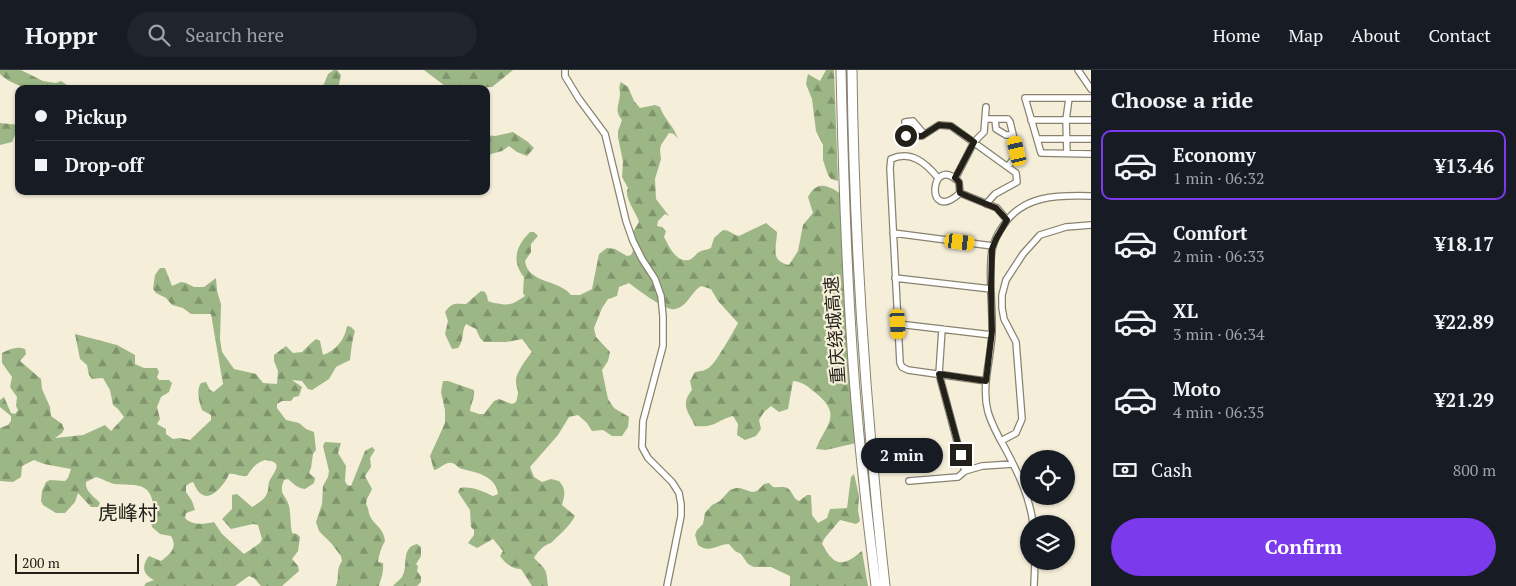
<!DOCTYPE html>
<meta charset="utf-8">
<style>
:root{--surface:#171b24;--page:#20242c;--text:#f1f3f6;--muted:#9ea1a6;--line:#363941;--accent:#7c3aed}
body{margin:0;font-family:"PT Serif","Noto Sans SC",serif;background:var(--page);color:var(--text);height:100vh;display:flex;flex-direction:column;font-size:19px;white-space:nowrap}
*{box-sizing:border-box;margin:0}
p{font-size:16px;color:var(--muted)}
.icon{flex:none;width:28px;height:28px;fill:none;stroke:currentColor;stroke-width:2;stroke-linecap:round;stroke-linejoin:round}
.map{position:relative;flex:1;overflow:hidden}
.sheet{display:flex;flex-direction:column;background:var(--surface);width:425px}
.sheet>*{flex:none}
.guide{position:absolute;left:15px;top:15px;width:475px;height:110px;border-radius:10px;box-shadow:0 1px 4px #0004;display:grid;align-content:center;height:110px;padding:0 20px;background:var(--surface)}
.fabs{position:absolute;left:1020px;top:380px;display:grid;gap:10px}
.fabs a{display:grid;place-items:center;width:55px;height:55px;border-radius:50%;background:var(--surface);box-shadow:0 1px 4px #0004;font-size:25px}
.scale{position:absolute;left:15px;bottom:12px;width:124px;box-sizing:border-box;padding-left:5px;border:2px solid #222019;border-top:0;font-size:14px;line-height:18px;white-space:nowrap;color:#222019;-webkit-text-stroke:4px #f5eed9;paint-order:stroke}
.end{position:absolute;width:22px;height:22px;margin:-11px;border:6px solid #222019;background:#fff;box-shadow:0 0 0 2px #fff}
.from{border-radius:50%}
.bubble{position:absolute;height:35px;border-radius:18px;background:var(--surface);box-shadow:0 1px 4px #0004;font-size:16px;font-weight:700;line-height:35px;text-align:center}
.car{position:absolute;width:15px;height:30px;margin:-15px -8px;border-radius:6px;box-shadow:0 0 4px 1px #0007;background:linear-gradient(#f5c518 24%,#345 0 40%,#f5c518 0 76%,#345 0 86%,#f5c518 0)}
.guide b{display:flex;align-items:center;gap:18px;height:48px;font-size:19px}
.guide b+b{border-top:1px solid var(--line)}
.guide i{width:12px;height:12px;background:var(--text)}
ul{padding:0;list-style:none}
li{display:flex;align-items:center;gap:15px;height:70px;margin:0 10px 8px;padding:0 10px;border:2px solid transparent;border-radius:10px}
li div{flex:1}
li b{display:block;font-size:19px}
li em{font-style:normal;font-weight:700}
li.selected{border-color:var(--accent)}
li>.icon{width:45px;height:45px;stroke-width:1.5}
h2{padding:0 20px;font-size:22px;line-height:60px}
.pay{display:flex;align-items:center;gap:12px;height:55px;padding:0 20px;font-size:19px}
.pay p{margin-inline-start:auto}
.action{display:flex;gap:10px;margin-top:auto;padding:10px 20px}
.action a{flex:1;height:58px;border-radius:30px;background:var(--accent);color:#fff;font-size:20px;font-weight:700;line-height:58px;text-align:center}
header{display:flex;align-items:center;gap:30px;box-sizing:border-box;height:70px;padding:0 25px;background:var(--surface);border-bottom:1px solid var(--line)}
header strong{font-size:24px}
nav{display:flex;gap:28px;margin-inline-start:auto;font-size:18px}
.search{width:350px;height:45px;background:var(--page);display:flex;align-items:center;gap:12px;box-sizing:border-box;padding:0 18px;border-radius:28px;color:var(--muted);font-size:19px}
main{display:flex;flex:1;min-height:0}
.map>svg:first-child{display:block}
.forest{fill:url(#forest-firs);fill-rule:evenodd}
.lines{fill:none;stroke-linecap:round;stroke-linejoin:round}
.minor-casing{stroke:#88826f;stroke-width:8}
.highway-casing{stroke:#88826f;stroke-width:11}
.minor{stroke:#fff;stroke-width:5.5}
.highway{stroke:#fff;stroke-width:9}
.route{stroke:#222019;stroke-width:6}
.labels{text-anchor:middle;stroke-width:4.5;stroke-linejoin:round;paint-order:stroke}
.street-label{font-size:18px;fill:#222019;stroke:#f5eed9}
.quarter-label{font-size:20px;fill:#222019;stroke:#f5eed9}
</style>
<header>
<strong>Hoppr</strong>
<div class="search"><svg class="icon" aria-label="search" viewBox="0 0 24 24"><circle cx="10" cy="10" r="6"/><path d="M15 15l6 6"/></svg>Search here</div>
<nav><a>Home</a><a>Map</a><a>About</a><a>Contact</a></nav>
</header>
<main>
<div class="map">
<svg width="1091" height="516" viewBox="0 0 1091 516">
<defs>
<pattern id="forest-firs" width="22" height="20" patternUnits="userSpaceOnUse" patternTransform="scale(1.25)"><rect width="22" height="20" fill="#9cb685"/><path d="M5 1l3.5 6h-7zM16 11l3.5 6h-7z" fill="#7f946c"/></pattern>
</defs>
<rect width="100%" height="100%" fill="#f5eed9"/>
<!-- forest -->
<path class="forest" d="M0,0H21L43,11L56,13L61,11L67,15L69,19C45,19 19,22 0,4Z
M334,0H337L341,5L338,19H322L328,4Z
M424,0H513L492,17L449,19Z
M826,0H834L838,111L831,109L828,105L823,90V75L816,61L812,29L806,14L808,4L820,11Z
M621,12L628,17L634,31L640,38L655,35L660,37C664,49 674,56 678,69L674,64L669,63L661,75L660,80L661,89L655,109L656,129L669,146L665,144L658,151L657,156L662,157L666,161L664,167C669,176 676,193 689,190C694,188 696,184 699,182C702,180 707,180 711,178L714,168L723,160C730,160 733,165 739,166L766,153L777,162C777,176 769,191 789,195L798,181L803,155L813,143L808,127C817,110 828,115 841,124L856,373L826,380L816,379C825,355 843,346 817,324C808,317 804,312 793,311L788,339L779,342L771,336L764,342L759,350L761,359L756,366L745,370L737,365L738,354L733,346C715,351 716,358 695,356C688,341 680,335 692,320L690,311L695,302C701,301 705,301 710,297C716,292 734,261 738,253L718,231L711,219L701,216C692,222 690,230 682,236C679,238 674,240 671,239C661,237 638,220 629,213L619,217L617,226L608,229L602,238L594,258L596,267L610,282L608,291L602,300L608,329L614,338L629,347L628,357L622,366H612L603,360L592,361L587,353L578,345L569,347L558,365L530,397L534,407L542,412L551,409L559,411C566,419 565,424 562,435L575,446C569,457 560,464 551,473C545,474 537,482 534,488C547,501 546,498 548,516H532L521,499C512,499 505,493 500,486L503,481L493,469L477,478L468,473L474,465V460L471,457L470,440L458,422L460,418C472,416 482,421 493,426L498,424C496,406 476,402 462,399C458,398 456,394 452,393C446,391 440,399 434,400L430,386L445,353V340L441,322L443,311H448L474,320C475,328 471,333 470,341L479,344H484L494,331L499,329L512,334L516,332C520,318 517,323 516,312C515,304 527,288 532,282L522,269L506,272H484L480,268L476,259L466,254C461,261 465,269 458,278L452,279L445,264L448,251L445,242C453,232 454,234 466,234L481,221L485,222L487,226L488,231C492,233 496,233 501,234C512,236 515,232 525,226L523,223L524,207C511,191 516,176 530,162H534L538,166L531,174V182L525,191C528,214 559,209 571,225H580L592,219L599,184L607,178L615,179L627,186L631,185L633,181L631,165L639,152C636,142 623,126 628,118L622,107L623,92L618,67V61L622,50C614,40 619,36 620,25C620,19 618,18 621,12Z
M0,53L19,55L12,72L0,75Z
M513,62L528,72L534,78L527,86L517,82L509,76L502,81L491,84L486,92V65L495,66Z
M160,198H165L172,216L181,212L186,213L194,217H204L216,208L217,221L221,234L220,269L222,282L234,299L256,304L263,313L277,314L278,301L274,291V285L286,276L293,283L302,282L309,275L316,269L320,271L323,285C335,281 345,270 347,256L351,257L355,261C352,271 351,280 350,290L336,297L329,309L312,320L308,319L302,311L292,310L302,317L299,326L294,327L291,331H282L277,334V338L286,350L299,353L306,359L314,362L316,380L313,384L311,398L309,403L315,408L314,413L305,419C297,418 294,414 288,409L284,410C278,425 286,424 289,436C291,445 290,454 292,463L297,464L300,467L298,481L292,489L298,496L299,501L282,516H261L254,508L249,506L235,516H144L146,513L154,510C143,505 141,496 149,486L161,491C170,484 178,478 171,466L160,464L152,457C151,453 150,449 150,445C151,440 153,435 152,429C147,411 129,416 115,414C109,413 103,409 96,407L86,412C85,422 94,426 100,433L98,437H91L78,423L75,432L65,443H56L43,435L41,431L42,421L46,412L50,410L65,411L68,408L71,399L44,394L34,390L22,396L21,407L13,412L0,411V358L8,355L11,351V346L0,337V330L4,327L11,343L15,344L18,340L16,336L17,327L10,317L12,307L2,293V283C10,279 17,276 25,279L26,284L20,291L41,309L42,319L50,337L51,346L62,354L64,359L62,363L55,368L83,365L105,355L111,361L124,347L118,339L113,335L110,320L103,308L92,309L89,305L87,295L80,289L75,264L117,275L135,285V294L144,298H157L159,302L157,307L159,310H169L172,313L169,322L161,327L157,337L160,349L157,354L166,359V364L173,369L180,368L190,370L211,350V345L202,340C199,332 196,320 201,313L206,312L210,320L214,322L223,314L211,244H191L183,238L172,235L166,228L156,223L153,219L155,205ZM265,390C286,392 273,402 269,412C268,416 269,416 268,420C267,428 259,433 252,437L237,424L232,425V439L222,449L231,459L253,454L258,455L262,469L260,473L244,484L222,464L214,452C205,454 192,456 185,448L186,443L195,440L192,431L186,422V416L190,413L193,412C196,417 197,422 203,425C213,430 226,412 229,404C235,403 240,407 247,406C252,398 256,393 265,390Z
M325,372L341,373L338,383L346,396L345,411L347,415L351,416L365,381L372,377L375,380L370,388L371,397L365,406L372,419L367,429L366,434C369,439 368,442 370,446C374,455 384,458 385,471C381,478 379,484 378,492L383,493C384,502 381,508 379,516H336C340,507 335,501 342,491L341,486L331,473L319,461L316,452L322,434L323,416L328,407L329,401L323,376Z
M854,404L859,426L858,441L860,451L856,454L840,450L824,469L822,474C825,478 827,484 831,487C841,499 853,488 862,481L868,516H790V506L771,497H754L748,494L741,484L735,481L729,474C717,474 710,484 698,475L695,465L697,460L703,454L705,443L712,435L720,431L730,420L736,418H740L752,422L757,421L764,414L769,413L773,417C778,418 783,416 787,418C793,421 792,428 799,431L807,425H811L812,445L818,453L827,448L830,439L847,438L851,407Z
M417,474L421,477V486L416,494L418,496L417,501L421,507V512L417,516H393C395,513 400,510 402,507C409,496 400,478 417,474Z"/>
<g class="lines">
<defs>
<path id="minor" d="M565,0V6L579,29L605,64L626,151L633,171L642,189L655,209L661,226L663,246V276L643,351L642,377L648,388L672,412L679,423L681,434V446L667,516
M1078,0L1091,19
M1091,28H1025L1041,83L1091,84
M986,49H1008L1010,52L1017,81L1016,86L1008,96
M995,49L996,59L1006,65H1013
M1031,50H1091
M924,64L913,51L905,52L906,66H922L939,55L951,56L1016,103L1017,112L995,124L986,134
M1037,69H1091
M1067,83L1066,50L1069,28
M938,108C926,93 911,80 891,89L890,98L900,293L902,297L908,300L986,311
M955,109L974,72L984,62L986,37
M960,123C924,156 930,82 959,112L960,123L997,138L1007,150
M893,163L993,176
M895,208L991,219
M898,254L992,265
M942,259L939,304L965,401
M1001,371L1016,363L1022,349L1016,272L1004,249L1002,238V225L1006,210L1023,184L1040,165L1066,157L1091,155
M909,411L958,407L965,401L982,396L1013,394
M1033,454C1030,427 1018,403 1006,380C999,368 992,355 988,342C981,316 991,290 992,263C993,236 988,207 992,180C994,171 998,163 1003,156C1022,125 1058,125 1091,126
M1034,516L1035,491"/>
<path id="highway" d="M841,0C843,93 846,185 852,278C857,357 866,437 876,516
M852,0C854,173 866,344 885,516"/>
</defs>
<!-- minor casing -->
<use href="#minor" class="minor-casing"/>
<!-- highway casing -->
<use href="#highway" class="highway-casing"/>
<!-- minor -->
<use href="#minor" class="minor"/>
<!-- highway -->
<use href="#highway" class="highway"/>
</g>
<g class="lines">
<!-- route -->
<path class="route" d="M906,66H922L939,55L951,56L974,72L955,108L959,112L960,123L996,138L1007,150L996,169L992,179L991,219L992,261L986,311L939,304L961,385"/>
</g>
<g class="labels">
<!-- street labels -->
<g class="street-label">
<text transform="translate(835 260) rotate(-94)" y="6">重庆绕城高速</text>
</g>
<!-- quarter labels -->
<g class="quarter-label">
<text x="128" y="450">虎峰村</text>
</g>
</g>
</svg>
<div class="fabs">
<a><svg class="icon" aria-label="locate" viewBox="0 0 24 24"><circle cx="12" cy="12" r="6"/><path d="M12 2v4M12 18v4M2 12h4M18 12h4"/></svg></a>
<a><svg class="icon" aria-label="layers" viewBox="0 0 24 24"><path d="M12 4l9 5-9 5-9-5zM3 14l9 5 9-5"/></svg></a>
</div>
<div class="scale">200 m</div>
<i class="end from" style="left:906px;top:66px"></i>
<i class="end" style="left:961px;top:385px"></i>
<div class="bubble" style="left:861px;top:368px;width:82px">2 min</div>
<i class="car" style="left:1017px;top:81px;rotate:347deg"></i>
<i class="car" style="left:960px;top:172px;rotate:97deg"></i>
<i class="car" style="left:898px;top:254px;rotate:177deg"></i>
<div class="guide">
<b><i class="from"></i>Pickup</b>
<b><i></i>Drop-off</b>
</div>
</div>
<section class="sheet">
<h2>Choose a ride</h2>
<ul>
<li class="selected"><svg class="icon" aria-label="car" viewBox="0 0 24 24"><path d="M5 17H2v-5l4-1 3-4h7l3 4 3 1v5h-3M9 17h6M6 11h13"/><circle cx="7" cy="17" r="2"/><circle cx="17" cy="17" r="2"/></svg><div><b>Economy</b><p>1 min · 06:32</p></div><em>¥13.46</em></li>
<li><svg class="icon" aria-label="car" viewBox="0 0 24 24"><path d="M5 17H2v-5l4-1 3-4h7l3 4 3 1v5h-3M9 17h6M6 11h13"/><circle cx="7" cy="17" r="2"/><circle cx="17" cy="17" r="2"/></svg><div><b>Comfort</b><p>2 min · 06:33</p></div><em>¥18.17</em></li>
<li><svg class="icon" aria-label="car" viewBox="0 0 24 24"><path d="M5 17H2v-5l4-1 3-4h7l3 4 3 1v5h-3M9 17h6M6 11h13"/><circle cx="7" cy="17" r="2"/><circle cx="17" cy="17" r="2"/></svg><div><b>XL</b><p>3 min · 06:34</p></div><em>¥22.89</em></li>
<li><svg class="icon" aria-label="car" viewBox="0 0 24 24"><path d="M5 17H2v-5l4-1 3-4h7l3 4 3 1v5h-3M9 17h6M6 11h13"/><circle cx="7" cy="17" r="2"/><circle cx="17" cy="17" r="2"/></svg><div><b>Moto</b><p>4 min · 06:35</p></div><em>¥21.29</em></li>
</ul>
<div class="pay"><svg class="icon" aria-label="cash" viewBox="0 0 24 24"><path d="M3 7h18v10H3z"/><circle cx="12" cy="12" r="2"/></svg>Cash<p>800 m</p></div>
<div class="action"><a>Confirm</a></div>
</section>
</main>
